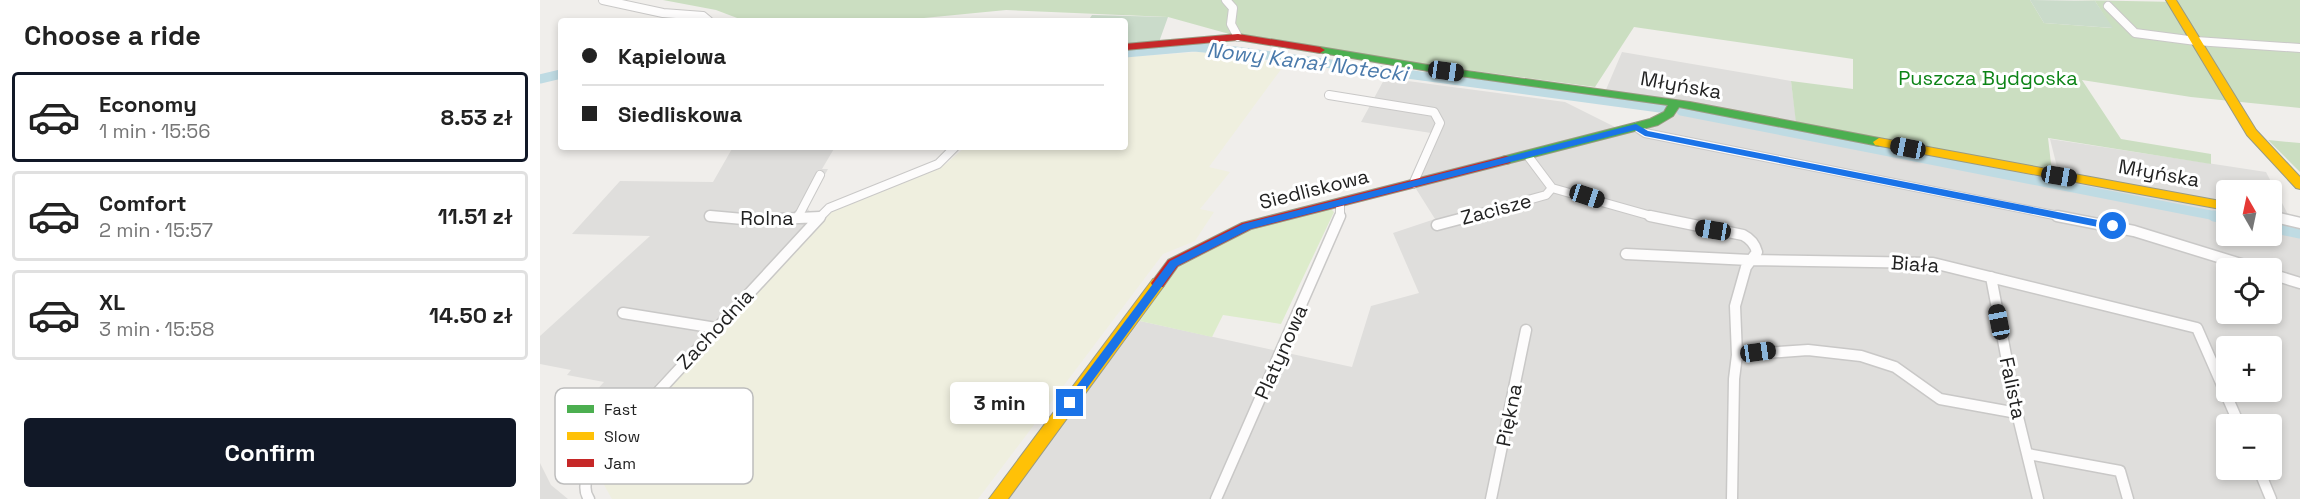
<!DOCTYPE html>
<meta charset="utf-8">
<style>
:root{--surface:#fff;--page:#f2f2f2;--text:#222;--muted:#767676;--line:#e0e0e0;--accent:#111827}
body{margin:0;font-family:"Space Grotesk",sans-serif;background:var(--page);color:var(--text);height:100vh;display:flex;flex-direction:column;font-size:22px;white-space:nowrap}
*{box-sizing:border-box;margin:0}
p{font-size:20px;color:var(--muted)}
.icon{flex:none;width:33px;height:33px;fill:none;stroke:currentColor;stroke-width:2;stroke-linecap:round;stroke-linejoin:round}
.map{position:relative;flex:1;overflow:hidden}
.details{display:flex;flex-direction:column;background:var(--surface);width:540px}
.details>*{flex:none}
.banner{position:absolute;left:18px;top:18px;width:570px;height:132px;border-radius:6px;box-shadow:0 3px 9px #0003;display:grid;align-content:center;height:132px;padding:0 24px;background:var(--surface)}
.needle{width:39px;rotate:351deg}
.tools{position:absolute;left:1676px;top:180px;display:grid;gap:12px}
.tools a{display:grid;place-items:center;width:66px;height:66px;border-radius:6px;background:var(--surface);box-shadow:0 3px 9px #0003;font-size:30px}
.end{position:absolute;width:27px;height:27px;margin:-14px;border:8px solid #1a73e8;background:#fff;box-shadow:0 0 0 3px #fff}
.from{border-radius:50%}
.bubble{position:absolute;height:42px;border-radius:6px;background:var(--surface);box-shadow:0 3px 9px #0003;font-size:20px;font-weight:800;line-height:42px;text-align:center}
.car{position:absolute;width:18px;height:36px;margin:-18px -9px;border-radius:8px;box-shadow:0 0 4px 2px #0007;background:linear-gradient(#222 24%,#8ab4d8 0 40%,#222 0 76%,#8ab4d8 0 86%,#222 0)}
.banner b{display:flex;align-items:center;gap:21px;height:57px;font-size:22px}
.banner b+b{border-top:2px solid var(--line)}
.banner i{width:15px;height:15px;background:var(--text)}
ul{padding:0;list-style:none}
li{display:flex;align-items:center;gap:18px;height:90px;margin:0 12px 9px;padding:0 12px;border:3px solid var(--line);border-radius:6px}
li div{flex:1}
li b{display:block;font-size:22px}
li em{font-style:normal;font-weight:800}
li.on{border-color:var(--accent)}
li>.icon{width:54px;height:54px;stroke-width:1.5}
h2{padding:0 24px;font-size:27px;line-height:72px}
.action{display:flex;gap:12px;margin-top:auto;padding:12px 24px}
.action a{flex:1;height:69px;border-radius:6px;background:var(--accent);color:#fff;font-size:24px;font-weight:800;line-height:69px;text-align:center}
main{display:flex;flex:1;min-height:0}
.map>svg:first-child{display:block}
.residential{fill:#dfdedc;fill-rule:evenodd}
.farmland{fill:#efefdf}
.grass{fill:#ddeccb}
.forest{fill:#cbdec1}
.cemetery{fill:#cadbca}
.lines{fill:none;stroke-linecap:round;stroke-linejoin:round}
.canal-far1{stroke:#bfdbe3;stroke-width:9}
.canal{stroke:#bfdbe3;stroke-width:11}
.street-far1-casing{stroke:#c9c8c7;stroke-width:10}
.street-casing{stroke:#c9c8c7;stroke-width:13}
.fast-casing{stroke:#999a82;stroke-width:2}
.slow-casing{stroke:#999a82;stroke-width:2}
.jam-casing{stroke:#999a82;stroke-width:2}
.street-far1{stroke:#fdfcfc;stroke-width:8}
.street{stroke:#fdfcfc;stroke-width:10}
.fast{fill:#4caf50;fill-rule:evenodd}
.slow{fill:#ffc107;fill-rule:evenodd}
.jam{fill:#c62828;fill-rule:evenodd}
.route{fill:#1a73e8}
.labels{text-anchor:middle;stroke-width:6;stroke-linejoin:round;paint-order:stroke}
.park-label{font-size:20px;fill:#0c8416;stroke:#fff}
.street-label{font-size:20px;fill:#222;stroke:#fff}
.water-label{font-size:21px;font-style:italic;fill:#4a7aab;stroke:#fff}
.key{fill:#fff;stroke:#bdbdbd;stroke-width:1.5}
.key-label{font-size:16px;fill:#222}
</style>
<main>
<section class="details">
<h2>Choose a ride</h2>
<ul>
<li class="on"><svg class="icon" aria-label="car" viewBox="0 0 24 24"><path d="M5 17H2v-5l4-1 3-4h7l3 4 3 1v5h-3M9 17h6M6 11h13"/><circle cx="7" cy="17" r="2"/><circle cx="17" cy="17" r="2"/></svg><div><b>Economy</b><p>1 min · 15:56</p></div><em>8.53 zł</em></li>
<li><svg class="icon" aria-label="car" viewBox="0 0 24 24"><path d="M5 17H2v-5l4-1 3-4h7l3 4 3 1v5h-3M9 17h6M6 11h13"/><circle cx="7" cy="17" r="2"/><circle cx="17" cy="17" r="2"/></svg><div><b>Comfort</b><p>2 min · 15:57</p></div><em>11.51 zł</em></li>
<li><svg class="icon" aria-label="car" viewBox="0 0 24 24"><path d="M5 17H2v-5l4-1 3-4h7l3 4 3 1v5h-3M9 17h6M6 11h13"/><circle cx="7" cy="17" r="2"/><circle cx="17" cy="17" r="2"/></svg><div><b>XL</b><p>3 min · 15:58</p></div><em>14.50 zł</em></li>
</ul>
<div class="action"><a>Confirm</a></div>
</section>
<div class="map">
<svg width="1760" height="499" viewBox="0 0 1760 499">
<rect width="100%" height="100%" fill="#f0eeeb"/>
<!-- residential -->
<path class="residential" d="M1082,52L1251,81L1257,127L1519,175L1510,139L1726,172L1757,232H1760V499H465L600,321L812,367L831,306L879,293L853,233L895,219L873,184L891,133L821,122L845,78L1025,102L1081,130L1133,112L1135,103L1065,92ZM1686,190H1731V236H1686ZM1686,268H1731V314H1686ZM1686,346H1731V392H1686ZM1686,424H1731V470H1686Z
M193,147H295L282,169H288L267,208L276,218L76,426L40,408L64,382L27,375L31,370L0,364V336L110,236L32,234L80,181L173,182Z
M0,463L11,485L28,499H0Z"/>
<!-- farmland -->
<path class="farmland" d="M660,52L745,64L669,167L690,172L660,209L674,212L655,241L623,254L438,499H72L59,476L70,448L290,213L406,164L425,147H585V57Z"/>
<!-- grass -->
<path class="grass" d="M791,209L794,212L741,324L683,315L672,337L600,321L637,266L707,230Z"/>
<!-- forest -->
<path class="forest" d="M123,0H1490L1504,23L1572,28L1555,1L1534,0L1638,2L1637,0H1760V108L1651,97L1542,80L1581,139L1671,154V164L1508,138L1512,172L1482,164L1256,123L1251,81L1313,89V59L1094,27L1055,87L718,42L628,17L466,10L353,21H205L176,10Z
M1728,140L1760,143V172Z"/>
<!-- cemetery -->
<path class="cemetery" d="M1490,0L1555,1L1573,28L1504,23Z
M552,15L628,17L619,42L585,43V21H548Z"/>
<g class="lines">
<!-- canal-far1 -->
<path class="canal-far1" d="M585,53L654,47L695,51L1127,109
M0,79L21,74
M1141,111L1681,217"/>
<!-- canal -->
<path class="canal" d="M1674,216L1686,218
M1731,227L1760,233"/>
<defs>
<path id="street-far1" d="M63,0L123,13L163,16L169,21
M686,0L693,8L691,24L698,37
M1568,6L1595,33L1656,41L1760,48
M789,95L894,112L900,123L873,184
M1096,127L1105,133L1524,217
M1012,188L1115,217
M800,204V217
M170,216L182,217
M1731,216L1735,217
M258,217L280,175
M280,217L289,208L398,164L415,147
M926,217L1006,195L1012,188L988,156"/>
<path id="street" d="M1110,216L1203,235C1211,239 1215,244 1217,252L1206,267L1195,306L1197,355L1194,379L1192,499
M1517,216L1594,231L1714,268
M1731,216L1760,223
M258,218L259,216
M897,225L931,216
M1086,254L1210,260L1393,263L1657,328L1699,424
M1731,274L1760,283
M1451,277L1477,413L1498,499
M83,313L176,328
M1197,355L1268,350L1321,356L1355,367L1400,399L1477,413
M1488,454L1580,471L1588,499
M1719,470L1731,499
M49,499C40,486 50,471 56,459L280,217L214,220L170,216
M676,499L800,216
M951,499L986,330"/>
<path id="fast" d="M780,47L906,68L1150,102L1339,138L1345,142L1339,146L1139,107L1133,116L1118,125L966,164L962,163L960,160L962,157L1110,119L1124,112L1128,105L906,74L776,52L775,50Z"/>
<path id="slow" d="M1626,0H1636L1716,130L1760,177V189L1756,188L1707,135Z
M1339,138L1686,202V210L1335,145L1333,142Z
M618,278L623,279L625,283L623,287L468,499H449L613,279Z"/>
<path id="jam" d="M698,34L780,47L785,50L780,53L698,40L585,50V44Z
M966,156L970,157L972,160L970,163L711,229L638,266L623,287H613L611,283L628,260L702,223Z"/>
</defs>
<!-- street-far1 casing -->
<use href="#street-far1" class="street-far1-casing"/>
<!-- street casing -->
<use href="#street" class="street-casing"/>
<!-- fast casing -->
<use href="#fast" class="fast-casing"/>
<!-- slow casing -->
<use href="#slow" class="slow-casing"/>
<!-- jam casing -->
<use href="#jam" class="jam-casing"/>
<!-- street-far1 -->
<use href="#street-far1" class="street-far1"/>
<!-- street -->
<use href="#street" class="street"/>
<!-- fast -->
<use href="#fast" class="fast"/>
<!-- slow -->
<use href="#slow" class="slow"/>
<!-- jam -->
<use href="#jam" class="jam"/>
</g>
<!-- route -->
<path class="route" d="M1096,124L1108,131L1573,223L1577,226L1573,230L1105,136L1095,130L710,229L637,266L534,406H526L524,403L630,261L703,224Z"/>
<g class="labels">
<!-- park labels -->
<g class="park-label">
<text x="1448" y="85">Puszcza Bydgoska</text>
</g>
<!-- street labels -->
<g class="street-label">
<text transform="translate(1141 85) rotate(10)" y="7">Młyńska</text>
<text transform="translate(1619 173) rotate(10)" y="7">Młyńska</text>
<text transform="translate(774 189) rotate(-14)" y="7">Siedliskowa</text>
<text transform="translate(956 209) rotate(-15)" y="7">Zacisze</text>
<text x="227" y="225">Rolna</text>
<text transform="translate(1375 264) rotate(4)" y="7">Biała</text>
<text transform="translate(175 329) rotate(-47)" y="7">Zachodnia</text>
<text transform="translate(741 352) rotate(-66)" y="7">Platynowa</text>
<text transform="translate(1473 388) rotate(78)" y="7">Falista</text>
<text transform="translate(969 415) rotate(-79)" y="7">Piękna</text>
</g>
<!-- water labels -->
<g class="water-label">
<text transform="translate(767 62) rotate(7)" y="7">Nowy Kanał Notecki</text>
</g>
</g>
<!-- legend -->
<rect x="15" y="388" width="198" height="96" rx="9" class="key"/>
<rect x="27" y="405" width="27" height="8" fill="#4caf50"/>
<rect x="27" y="432" width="27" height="8" fill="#ffc107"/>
<rect x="27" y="459" width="27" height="8" fill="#c62828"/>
<g class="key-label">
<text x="64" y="415">Fast</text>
<text x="64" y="442">Slow</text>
<text x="64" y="469">Jam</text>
</g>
</svg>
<div class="tools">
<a><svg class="needle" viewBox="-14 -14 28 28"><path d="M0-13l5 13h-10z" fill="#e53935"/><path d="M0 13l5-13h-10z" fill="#767676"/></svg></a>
<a><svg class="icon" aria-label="locate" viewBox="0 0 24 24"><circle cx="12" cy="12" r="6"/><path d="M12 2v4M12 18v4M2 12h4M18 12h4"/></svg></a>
<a>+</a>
<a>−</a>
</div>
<i class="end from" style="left:1573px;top:226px"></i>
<i class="end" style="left:530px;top:403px"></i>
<div class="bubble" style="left:410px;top:382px;width:99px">3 min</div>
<i class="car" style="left:906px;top:71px;rotate:98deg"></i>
<i class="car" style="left:1368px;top:148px;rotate:281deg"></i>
<i class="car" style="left:1519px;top:176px;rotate:99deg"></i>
<i class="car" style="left:1047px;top:196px;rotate:108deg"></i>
<i class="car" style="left:1173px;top:230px;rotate:279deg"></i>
<i class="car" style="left:1459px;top:322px;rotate:349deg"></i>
<i class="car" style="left:1218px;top:352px;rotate:82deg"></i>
<div class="banner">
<b><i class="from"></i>Kąpielowa</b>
<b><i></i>Siedliskowa</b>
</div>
</div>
</main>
